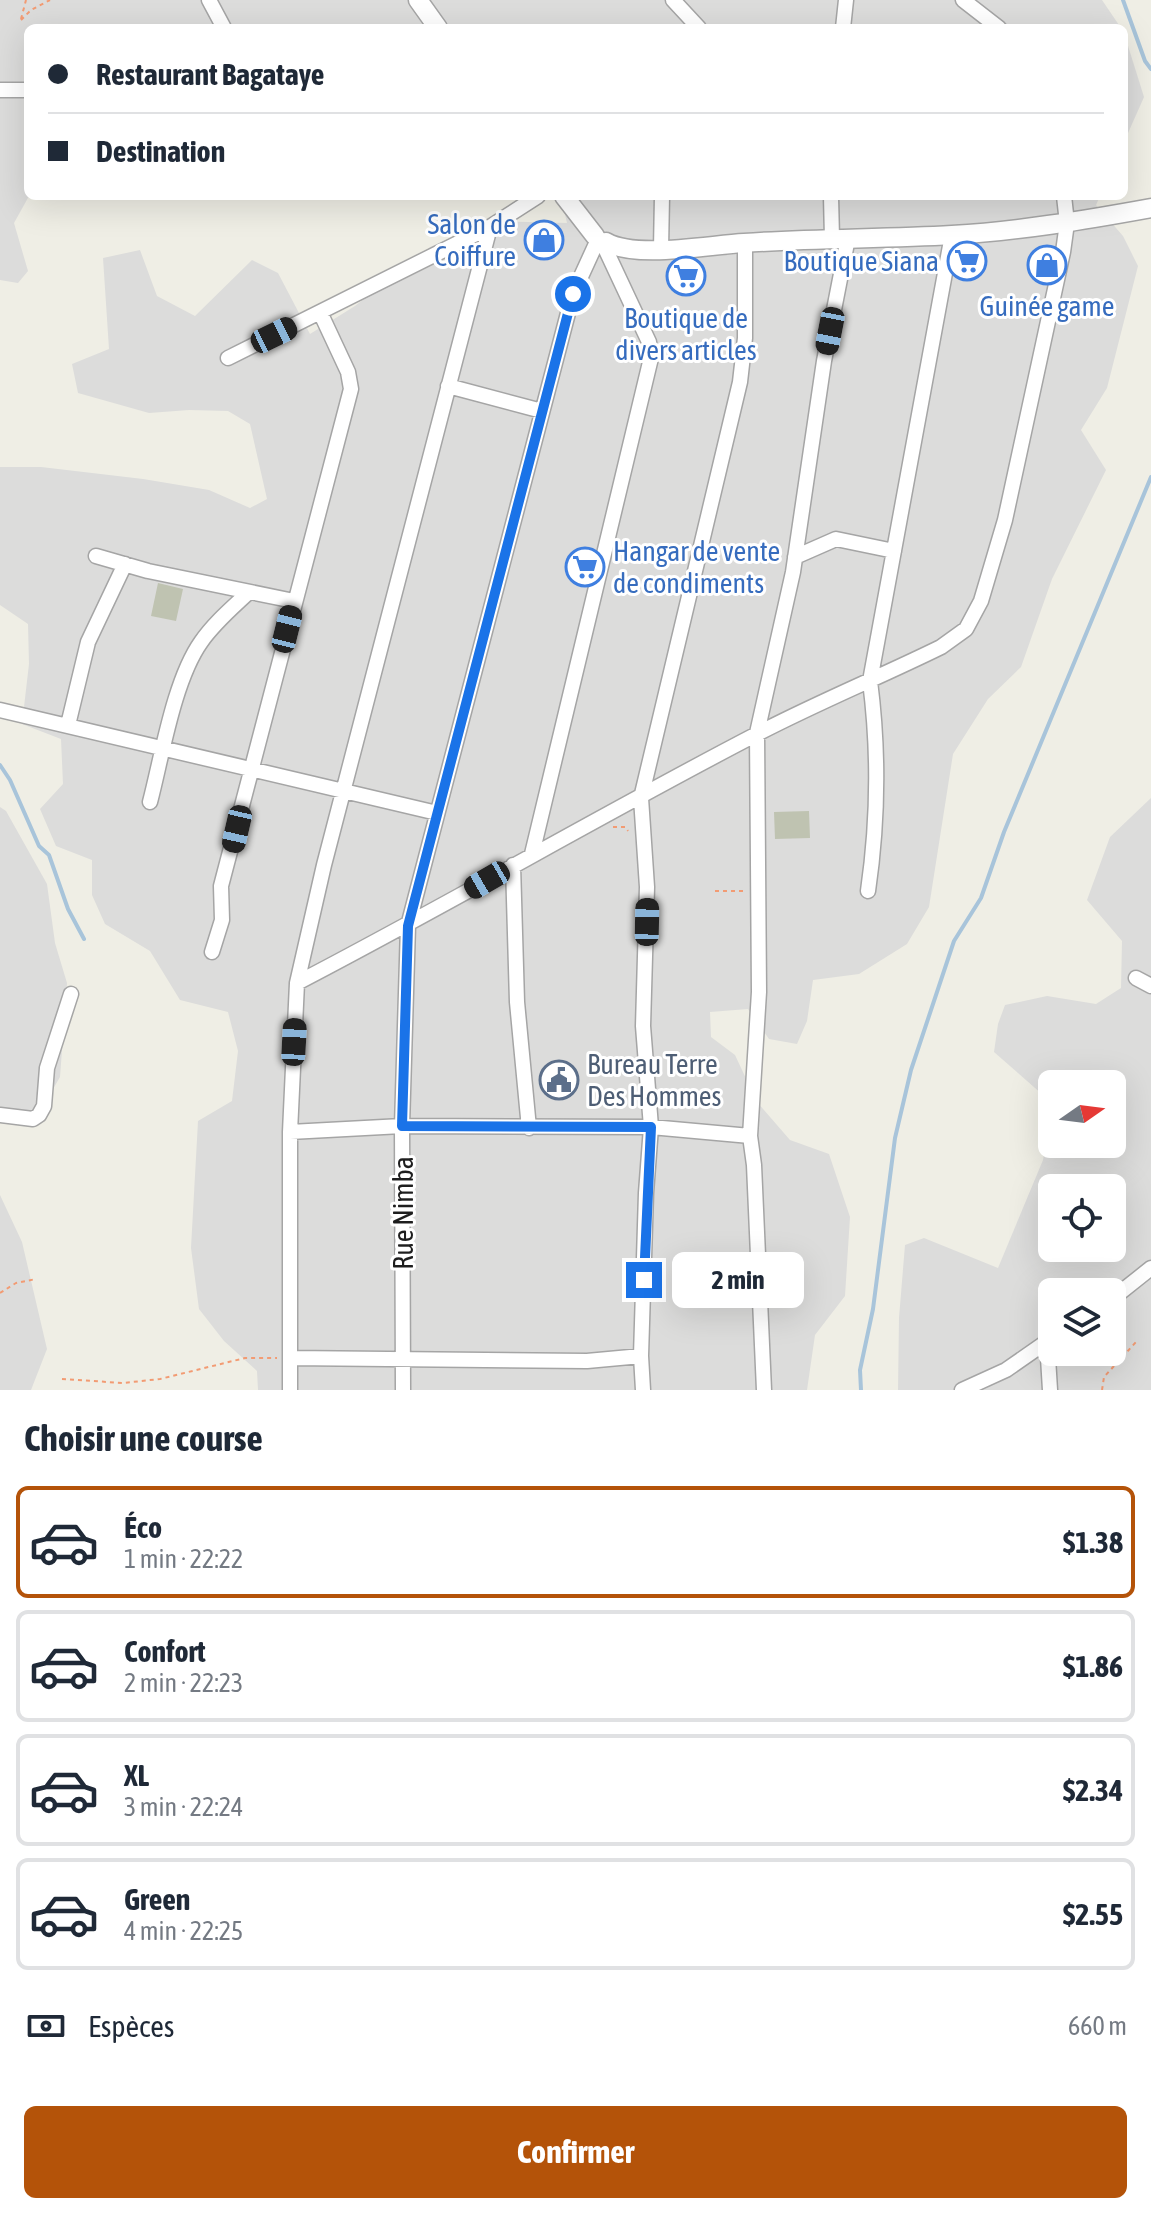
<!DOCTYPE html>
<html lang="fr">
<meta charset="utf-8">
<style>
:root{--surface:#fff;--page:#f2f2f3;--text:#1f2937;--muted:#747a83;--line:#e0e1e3;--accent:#b45309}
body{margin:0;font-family:"Asap Condensed",sans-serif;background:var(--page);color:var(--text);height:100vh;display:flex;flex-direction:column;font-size:30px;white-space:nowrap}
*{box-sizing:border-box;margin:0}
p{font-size:26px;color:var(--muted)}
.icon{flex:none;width:44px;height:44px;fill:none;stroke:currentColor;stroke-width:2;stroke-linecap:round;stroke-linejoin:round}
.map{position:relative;height:1390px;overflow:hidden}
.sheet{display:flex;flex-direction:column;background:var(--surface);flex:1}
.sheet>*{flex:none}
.banner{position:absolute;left:24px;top:24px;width:1104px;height:176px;border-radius:12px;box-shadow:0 8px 32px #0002;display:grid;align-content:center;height:176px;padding:0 24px;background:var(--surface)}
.needle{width:52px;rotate:76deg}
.tools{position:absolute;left:1038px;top:1070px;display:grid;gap:16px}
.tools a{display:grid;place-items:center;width:88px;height:88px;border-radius:12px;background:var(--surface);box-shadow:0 8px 32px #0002;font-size:40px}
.end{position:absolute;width:36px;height:36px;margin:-18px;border:10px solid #1a73e8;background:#fff;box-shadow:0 0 0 4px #fff}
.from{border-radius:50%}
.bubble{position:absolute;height:56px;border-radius:12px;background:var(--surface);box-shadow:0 8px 32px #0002;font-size:26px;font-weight:700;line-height:56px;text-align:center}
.car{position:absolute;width:24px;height:48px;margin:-24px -12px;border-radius:10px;box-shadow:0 0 6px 2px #0007;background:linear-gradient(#222 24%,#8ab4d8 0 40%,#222 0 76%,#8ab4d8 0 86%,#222 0)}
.banner b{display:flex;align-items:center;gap:28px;height:76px;font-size:30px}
.banner b+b{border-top:2px solid var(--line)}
.banner i{width:20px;height:20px;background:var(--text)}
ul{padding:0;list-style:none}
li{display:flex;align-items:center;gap:24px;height:112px;margin:0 16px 12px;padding:0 8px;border:4px solid var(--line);border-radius:12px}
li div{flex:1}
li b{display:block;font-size:30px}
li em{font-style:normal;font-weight:700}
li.on{border-color:var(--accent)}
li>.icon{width:72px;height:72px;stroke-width:1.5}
h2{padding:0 24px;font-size:36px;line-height:96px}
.pay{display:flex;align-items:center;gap:20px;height:88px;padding:0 24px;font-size:30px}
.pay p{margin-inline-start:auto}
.primary-button{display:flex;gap:16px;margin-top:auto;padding:16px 24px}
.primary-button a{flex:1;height:92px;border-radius:12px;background:var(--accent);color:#fff;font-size:32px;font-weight:700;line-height:92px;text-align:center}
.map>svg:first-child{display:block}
.residential{fill:#dcdcdb;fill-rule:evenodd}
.construction{fill:#bfc3b1}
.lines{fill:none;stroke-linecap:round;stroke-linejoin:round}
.stream{stroke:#a8c4da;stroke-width:4}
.minor-casing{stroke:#a5a5a5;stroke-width:17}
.tertiary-casing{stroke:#a5a5a5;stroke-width:21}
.path{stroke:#f29b73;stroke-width:2;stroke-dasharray:4 4;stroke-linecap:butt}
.minor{stroke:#fff;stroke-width:14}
.tertiary{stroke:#fff;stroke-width:18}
.route{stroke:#1a73e8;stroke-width:10}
.labels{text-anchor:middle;stroke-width:6;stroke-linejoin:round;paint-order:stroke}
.shop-label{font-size:28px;fill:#366cbe;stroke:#fff;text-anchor:end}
.service-label{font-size:28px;fill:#4e5e75;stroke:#fff;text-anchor:start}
.street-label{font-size:28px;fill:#1e1e1e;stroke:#fff}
</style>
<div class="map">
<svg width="1151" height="1390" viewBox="0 0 1151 1390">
<rect width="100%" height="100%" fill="#efeee5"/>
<!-- residential -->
<path class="residential" d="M0,0H1102L1121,28H28L29,196L14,223L28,271L18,283L0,280Z
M1124,33L1144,97L1124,142Z
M561,196H1100L1096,205L1123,236L1138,266L1107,388L1081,430L1106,470L1052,579L1021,667L988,699L953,754L929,907L907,944L859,974L813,980L807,1021L797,1044L769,1039L748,1009L710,1012L711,1037L735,1055L757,1102L790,1140L829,1154L850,1217L845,1296L815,1335L807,1390H258L257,1371L224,1341L199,1309L191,1248L198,1121L232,1101L238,1051L228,1012L180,1000L150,951L105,924L92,895V860L56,846L40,809L63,784L61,739L22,724L29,664L28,624L0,605V467H41L143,479L209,490L250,508L267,499L250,424L228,411L189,410L149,413L78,393L72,364L109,349L103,258L140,250L157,296L195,316L252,260L278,273L310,334L355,306L430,247L491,221L567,223Z
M1151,798V1390H898L899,1318L905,1245L924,1238L998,1268L1043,1160L1052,1107V1144H1112V1084H1052V1103L994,1052L998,1024L1005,1005L1047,996L1096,1004L1121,988L1122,941L1087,900L1110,837ZM1052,1188H1112V1248H1052ZM1052,1292H1112V1352H1052Z
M0,807L6,811L47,884L55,943L67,983L60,1077L35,1120L0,1118Z
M0,1195L22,1242L47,1349L31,1390H0Z"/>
<!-- construction -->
<path class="construction" d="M158,583L183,589L176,621L151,616Z
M809,811L810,838L775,839L774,812Z"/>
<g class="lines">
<!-- stream -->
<path class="stream" d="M1123,0L1145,61L1151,69
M0,765L10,780L39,846L49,855L68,909L84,939
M861,1390L860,1370L873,1309L895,1138L911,1070L954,941L981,898L1004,832L1151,477"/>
<defs>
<path id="minor" d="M209,0L224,28
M673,0L699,28
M963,0L999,28
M843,28L846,0
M0,90H28
M831,196L832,239
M661,249L662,196
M228,358L490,227L538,196
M448,386L542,411
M96,556L148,571L294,601
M795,557L836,539L894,551
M0,710L437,813
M68,725L88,642L125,564
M150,802C162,756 174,680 201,642C214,623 232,608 249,592
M532,854L651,358L649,342L604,246
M513,865L517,1002L529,1128
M868,891C878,822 879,751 870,681L952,235
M212,952L222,920L221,886L351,389L348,372L320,312
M1136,978L1151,986
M297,983C451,903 601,815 755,735C816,703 880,677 941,647L966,629L981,601L1005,520L1063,252L1067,223L1064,196
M0,1115L33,1119L39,1115L44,1106L47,1068L71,994
M290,1132L402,1126L651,1127L750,1136L754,1165L764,1390
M750,1136L759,992L757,733L793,572L824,361L848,238
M1112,1299L1151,1268
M1047,1341L1050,1390
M641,1356L646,1193L651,1127L643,1026L647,887L641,798L740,382L745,338V243
M290,1358L587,1361L641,1356L643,1390
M290,1390V1132L297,983L324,865L490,227
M403,1390L402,1126L408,926L573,294L595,246
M962,1390L1006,1370L1052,1338"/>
<path id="tertiary" d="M418,0L438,28
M564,196L595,236
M606,242C636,259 708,245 744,243C813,238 883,239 952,235C1019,231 1085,220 1151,208"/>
</defs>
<!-- minor casing -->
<use href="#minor" class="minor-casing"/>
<!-- tertiary casing -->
<use href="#tertiary" class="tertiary-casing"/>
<!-- path -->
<path class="path" d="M21,19L26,0
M21,20L31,10L50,0
M613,827H625L628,831
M715,891H745
M0,1293L16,1283L36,1279
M62,1379L123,1383L160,1379L245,1358H277
M1102,1390L1104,1377L1136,1342"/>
<!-- minor -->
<use href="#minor" class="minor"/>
<!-- tertiary -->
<use href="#tertiary" class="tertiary"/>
</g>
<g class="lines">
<!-- route -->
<path class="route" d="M573,294L408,926L402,1126L651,1127L644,1280"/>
</g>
<!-- icons -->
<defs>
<symbol id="shop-ring" viewBox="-11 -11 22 22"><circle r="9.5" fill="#fff" stroke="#3f7fe0" stroke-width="1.5"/><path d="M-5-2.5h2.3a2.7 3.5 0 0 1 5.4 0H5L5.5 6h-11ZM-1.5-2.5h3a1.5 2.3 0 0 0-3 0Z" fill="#3f7fe0"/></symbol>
<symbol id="supermarket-ring" viewBox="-11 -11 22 22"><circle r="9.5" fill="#fff" stroke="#3f7fe0" stroke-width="1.5"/><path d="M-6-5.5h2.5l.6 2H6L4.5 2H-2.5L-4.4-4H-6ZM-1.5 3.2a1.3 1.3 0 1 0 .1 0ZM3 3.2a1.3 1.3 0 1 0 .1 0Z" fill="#3f7fe0"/></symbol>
<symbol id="civic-ring" viewBox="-11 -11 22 22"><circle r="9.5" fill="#fff" stroke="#5c6f8a" stroke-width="1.5"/><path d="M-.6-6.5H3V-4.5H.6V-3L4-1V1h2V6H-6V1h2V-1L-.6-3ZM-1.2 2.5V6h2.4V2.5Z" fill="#5c6f8a"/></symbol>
</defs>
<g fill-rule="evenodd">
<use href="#shop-ring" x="522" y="218" width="44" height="44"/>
<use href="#supermarket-ring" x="945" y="239" width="44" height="44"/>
<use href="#shop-ring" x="1025" y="243" width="44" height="44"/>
<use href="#supermarket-ring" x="664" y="254" width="44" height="44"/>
<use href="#supermarket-ring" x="563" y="545" width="44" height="44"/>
<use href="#civic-ring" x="537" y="1058" width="44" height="44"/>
</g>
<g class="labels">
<!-- shop labels -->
<g class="shop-label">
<text x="516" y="234">Salon de<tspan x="516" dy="32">Coiffure</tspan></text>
<text x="939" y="271">Boutique Siana</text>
<text x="1047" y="316" text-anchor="middle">Guinée game</text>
<text x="686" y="328" text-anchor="middle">Boutique de<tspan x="686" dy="32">divers articles</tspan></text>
<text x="613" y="561" text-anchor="start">Hangar de vente<tspan x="613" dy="32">de condiments</tspan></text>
</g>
<!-- service labels -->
<g class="service-label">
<text x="587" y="1074">Bureau Terre<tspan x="587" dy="32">Des Hommes</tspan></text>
</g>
<!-- street labels -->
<g class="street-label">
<text transform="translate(403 1213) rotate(-90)" y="10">Rue Nimba</text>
</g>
</g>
</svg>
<div class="tools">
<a><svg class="needle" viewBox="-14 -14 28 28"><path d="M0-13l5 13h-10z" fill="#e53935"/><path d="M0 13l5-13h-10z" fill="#747a83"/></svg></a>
<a><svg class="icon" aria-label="locate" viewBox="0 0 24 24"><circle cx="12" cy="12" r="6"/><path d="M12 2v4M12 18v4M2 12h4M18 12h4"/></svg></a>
<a><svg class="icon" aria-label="layers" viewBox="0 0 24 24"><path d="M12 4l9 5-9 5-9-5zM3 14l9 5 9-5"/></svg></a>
</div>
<i class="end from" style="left:573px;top:294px"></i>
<i class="end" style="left:644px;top:1280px"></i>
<div class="bubble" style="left:672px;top:1252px;width:132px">2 min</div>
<i class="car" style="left:830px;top:331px;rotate:191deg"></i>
<i class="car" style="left:274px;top:335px;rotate:64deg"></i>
<i class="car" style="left:287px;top:629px;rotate:14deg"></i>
<i class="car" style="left:237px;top:829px;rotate:193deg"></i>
<i class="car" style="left:487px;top:880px;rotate:240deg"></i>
<i class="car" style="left:647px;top:922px;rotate:1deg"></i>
<i class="car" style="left:294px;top:1042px;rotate:3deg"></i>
<div class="banner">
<b><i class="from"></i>Restaurant Bagataye</b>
<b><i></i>Destination</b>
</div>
</div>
<section class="sheet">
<h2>Choisir une course</h2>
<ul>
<li class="on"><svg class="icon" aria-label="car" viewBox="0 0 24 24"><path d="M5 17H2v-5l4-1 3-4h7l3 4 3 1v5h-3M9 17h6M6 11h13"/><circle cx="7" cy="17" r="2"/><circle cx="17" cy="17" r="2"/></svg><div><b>Éco</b><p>1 min · 22:22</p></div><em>$1.38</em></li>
<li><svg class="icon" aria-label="car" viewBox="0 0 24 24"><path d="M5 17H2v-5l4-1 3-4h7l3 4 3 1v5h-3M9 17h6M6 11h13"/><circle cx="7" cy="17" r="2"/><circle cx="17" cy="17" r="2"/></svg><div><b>Confort</b><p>2 min · 22:23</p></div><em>$1.86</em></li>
<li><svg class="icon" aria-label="car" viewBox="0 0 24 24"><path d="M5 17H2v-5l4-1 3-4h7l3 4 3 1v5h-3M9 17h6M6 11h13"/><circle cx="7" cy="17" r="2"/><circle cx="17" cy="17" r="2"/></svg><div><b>XL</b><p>3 min · 22:24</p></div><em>$2.34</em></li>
<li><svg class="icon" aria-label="car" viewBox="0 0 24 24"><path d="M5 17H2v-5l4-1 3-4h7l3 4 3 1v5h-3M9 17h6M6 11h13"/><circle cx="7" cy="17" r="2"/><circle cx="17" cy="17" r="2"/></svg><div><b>Green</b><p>4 min · 22:25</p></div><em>$2.55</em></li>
</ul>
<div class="pay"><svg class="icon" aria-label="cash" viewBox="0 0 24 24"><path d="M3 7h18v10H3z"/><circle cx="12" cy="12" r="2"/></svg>Espèces<p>660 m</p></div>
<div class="primary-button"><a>Confirmer</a></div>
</section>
